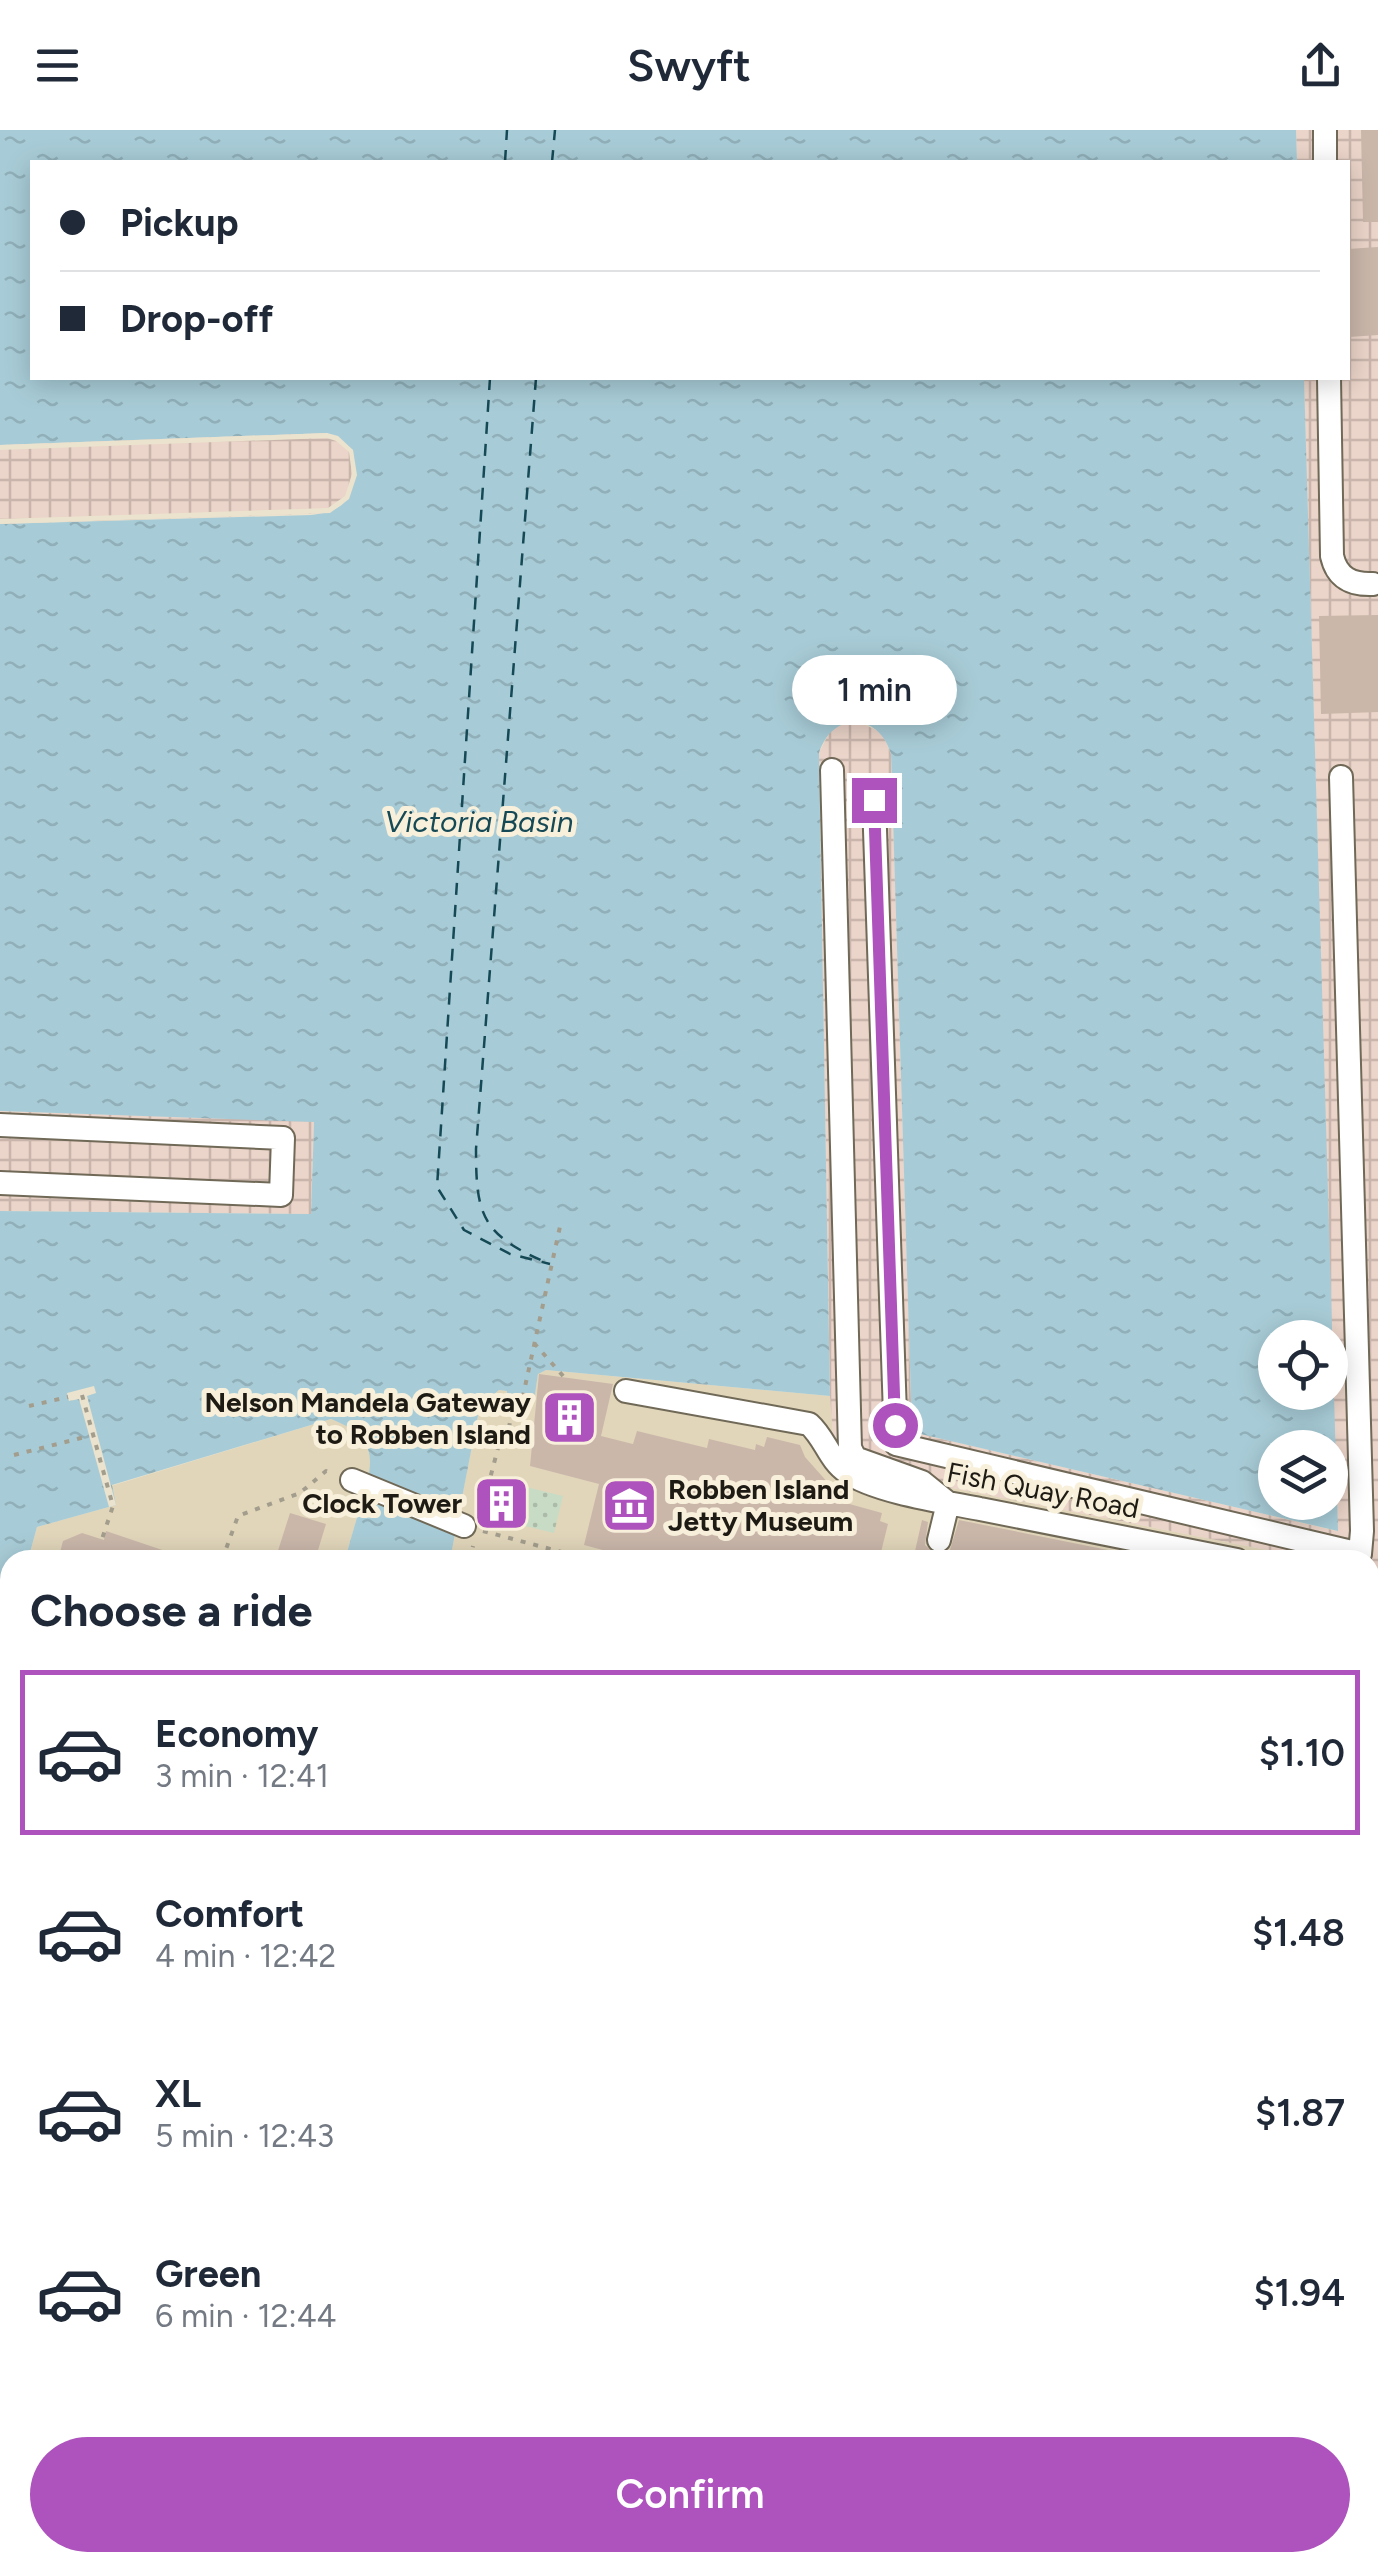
<!DOCTYPE html>
<meta charset="utf-8">
<style>
:root{--surface:#fff;--page:#f6f6f7;--text:#1f2937;--muted:#747a83;--line:#e0e1e3;--accent:#ae52bd}
body{margin:0;font-family:Figtree,sans-serif;background:var(--page);color:var(--text);height:100vh;display:flex;flex-direction:column;font-size:38px;white-space:nowrap}
*{box-sizing:border-box;margin:0}
p{font-size:32px;color:var(--muted)}
.icon{flex:none;width:55px;height:55px;fill:none;stroke:currentColor;stroke-width:2;stroke-linecap:round;stroke-linejoin:round}
.map{position:relative;flex:1;overflow:hidden}
.sheet{position:absolute;left:0px;top:1420px;width:1380px;height:1022px;display:flex;flex-direction:column;background:var(--surface);border-radius:30px 30px 0 0;box-shadow:0 5px 25px #0003}
.sheet>*{flex:none}
.banner{position:absolute;left:30px;top:30px;width:1320px;height:220px;border-radius:0px;box-shadow:0 5px 25px #0003;display:grid;align-content:center;height:220px;padding:0 30px;background:var(--surface)}
.buttons{position:absolute;left:1258px;top:1190px;display:grid;gap:20px}
.buttons a{display:grid;place-items:center;width:90px;height:90px;border-radius:50%;background:var(--surface);box-shadow:0 5px 25px #0003;font-size:50px}
.end{position:absolute;width:45px;height:45px;margin:-22px;border:12px solid #ae52bd;background:#fff;box-shadow:0 0 0 5px #fff}
.from{border-radius:50%}
.bubble{position:absolute;height:70px;border-radius:35px;background:var(--surface);box-shadow:0 5px 25px #0003;font-size:32px;font-weight:600;line-height:70px;text-align:center}
.banner b{display:flex;align-items:center;gap:35px;height:95px;font-size:38px}
.banner b+b{border-top:2px solid var(--line)}
.banner i{width:25px;height:25px;background:var(--text)}
ul{padding:0;list-style:none}
li{display:flex;align-items:center;gap:30px;height:165px;margin:0 20px 15px;padding:0 10px;border:5px solid transparent;border-radius:0px}
li div{flex:1}
li b{display:block;font-size:38px}
li em{font-style:normal;font-weight:600}
li.current{border-color:var(--accent)}
li>.icon{width:90px;height:90px;stroke-width:1.5}
h2{padding:0 30px;font-size:45px;line-height:120px}
.cta{display:flex;gap:20px;margin-top:auto;padding:20px 30px}
.cta a{flex:1;height:115px;border-radius:60px;background:var(--accent);color:#fff;font-size:40px;font-weight:600;line-height:115px;text-align:center}
header{display:flex;justify-content:space-between;align-items:center;height:130px;padding:0 30px;background:var(--surface);font-size:45px;font-weight:600}
.map>svg:first-child{display:block}
.built{fill:#e1d6ba}
.industrial{fill:url(#industrial-grid)}
.park{fill:url(#park-dots)}
.water{fill:url(#water-ripples);fill-rule:evenodd}
.pier{fill:#ebe3ce}
.lines{fill:none;stroke-linecap:round;stroke-linejoin:round}
.ferry{stroke:#154955;stroke-width:2.5;stroke-dasharray:12 10;stroke-linecap:butt}
.building{fill:#cab7aa}
.minor-casing{stroke:#706957;stroke-width:26}
.path{stroke:#a39d8d;stroke-width:4;stroke-dasharray:5 8;stroke-linecap:butt}
.minor{stroke:#fff;stroke-width:22}
.route{stroke:#ae52bd;stroke-width:12}
.labels{text-anchor:middle;stroke-width:10;stroke-linejoin:round;paint-order:stroke}
.poi-label{font-size:28px;font-weight:bold;fill:#1e1b14;stroke:#f8f0db;text-anchor:end}
.street-label{font-size:28px;fill:#1e1b14;stroke:#f8f0db}
.water-label{font-size:30px;font-style:italic;fill:#154955;stroke:#f8f0db}
</style>
<header><svg class="icon" aria-label="menu" viewBox="0 0 24 24"><path d="M4 6h16M4 12h16M4 18h16"/></svg>Swyft<svg class="icon" aria-label="share" viewBox="0 0 24 24"><path d="M12 15V3M7 8l5-5 5 5M5 13v7h14v-7"/></svg></header>
<div class="map">
<svg width="1378" height="2441" viewBox="0 0 1378 2441">
<defs>
<pattern id="industrial-grid" width="8" height="8" patternUnits="userSpaceOnUse" patternTransform="scale(2.5)"><rect width="8" height="8" fill="#ebd4c9"/><path d="M0 4h8M4 0v8" fill="none" stroke="#c9b5ac"/></pattern>
<pattern id="park-dots" width="8" height="8" patternUnits="userSpaceOnUse" patternTransform="scale(2.5)"><rect width="8" height="8" fill="#c8dbc5"/><path d="M2 2h.1M6 6h.1" fill="none" stroke="#abbba8" stroke-width="1.8" stroke-linecap="round"/></pattern>
<pattern id="water-ripples" width="26" height="14" patternUnits="userSpaceOnUse" patternTransform="scale(2.5)"><rect width="26" height="14" fill="#a8ccd7"/><path d="M2 4q2-2 4 0t4 0M15 11q2-2 4 0t4 0" fill="none" stroke="#90afb8"/></pattern>
</defs>
<rect width="100%" height="100%" fill="#ebe3ce"/>
<!-- built -->
<path class="built" d="M546,1240L830,1266L834,1321L932,1354L1318,1430H450L479,1279L499,1260L508,1261V1267L534,1271L538,1243Z
M331,1289L347,1295L361,1307L368,1319L372,1335L345,1430H28L37,1397L116,1375L111,1356Z
M1370,1443L1378,1445V2055L1370,2052Z
M10,1495V2164L0,2204V1531Z"/>
<!-- industrial -->
<path class="industrial" d="M1296,0H1378V1445L1370,1443V1430H1318L932,1354L834,1321L830,1266L819,623L829,603L837,596L857,591L882,603L891,624L912,1302L1337,1401L1304,248H1348V32H1297Z
M327,303L353,320L355,358L330,383L0,394V315Z
M0,981L314,991L311,1084L0,1081Z
M1370,2052L1378,2055V2330L1370,2327Z"/>
<!-- park -->
<path class="park" d="M526,1357L563,1366L554,1403L517,1394Z"/>
<!-- water -->
<path class="water" d="M0,0H1296L1297,32H32V248H1304L1338,1401L912,1302L891,624C879,582 832,581 819,623L830,1266L546,1240L538,1244L534,1271L507,1267V1261L499,1260L485,1272L489,1281L479,1280L450,1430H345C350,1412 355,1393 361,1375C373,1332 381,1309 331,1289L112,1355L116,1375L37,1397L28,1430H10V1495L0,1531V1081L311,1084L314,992L0,981V394L311,385C356,380 355,358 353,320L327,303L0,315ZM1275,1208H1330V1262H1275ZM1275,1318H1330V1372H1275Z
M10,2369V2432L91,2433L89,2441H0V2410Z
M232,2432H1082L1090,2439L230,2441Z"/>
<!-- pier -->
<path class="pier" d="M327,303L338,306L353,320L357,345L349,369L330,383L0,394V389L328,378L345,366L352,344L349,322L336,311L327,308L0,320V315Z
M94,1256L96,1263L87,1266L116,1375L109,1377L79,1269L69,1271L67,1263Z"/>
<g class="lines">
<!-- ferry -->
<path class="ferry" d="M505,32L507,0
M552,32L555,0
M490,248L437,1057L464,1100L510,1124L550,1134
M536,248L476,1019C476,1083 481,1104 543,1131"/>
</g>
<!-- building -->
<path class="building" d="M1361,0H1378V92H1363Z
M1378,117V205L1349,207L1348,119Z
M1378,485V582L1321,584L1319,486Z
M539,1244L613,1254L601,1306L633,1314L637,1301L707,1318L709,1309L755,1320L756,1314L764,1317L767,1307L800,1315L805,1327L846,1373L882,1383L880,1391L888,1394L879,1430H640L584,1415L599,1354L530,1336Z
M486 1373a15 15 0 1 1 30 0a15 15 0 1 1-30 0Z
M290,1383L326,1394L315,1430H275Z
M922,1390L928,1392L925,1415L936,1425L950,1420L959,1390L1123,1423L1122,1430H913Z
M106,1401L183,1427L182,1430H58L63,1411L82,1403L104,1410Z"/>
<g class="lines">
<defs>
<path id="minor" d="M1325,0V32
M1329,248L1332,426C1337,448 1352,455 1373,454
M832,640L850,1318L855,1328L922,1352L948,1373L939,1410
M874,671L896,1314L1360,1424L1362,1401L1341,647
M0,995L283,1008L281,1065L0,1053
M626,1261L809,1294C825,1308 829,1330 847,1342C875,1362 945,1372 980,1379C1066,1396 1152,1413 1237,1430
M352,1350L464,1396
M1370,1462L1378,1464
M1370,2004L1378,2010
M1370,2041L1378,2043
M0,2326L10,2285
M1370,2402L1378,2404
M126,2441L128,2432
M165,2441L167,2432"/>
</defs>
<!-- minor casing -->
<use href="#minor" class="minor-casing"/>
<!-- path -->
<path class="path" d="M534,1213L564,1247
M82,1265L113,1376L102,1409
M29,1276L68,1267
M14,1325L89,1306
M481,1383L498,1318L507,1309L513,1275H521L561,1092
M483,1401L569,1424L579,1430
M717,1427L729,1430
M222,1430L238,1386L300,1363L326,1341L333,1344
M470,1430L473,1416
M689,1430L690,1429
M893,1430L894,1425
M0,1609L10,1594
M1370,1720H1373
M0,1882L10,1885
M1370,1890L1378,1879
M1370,1894L1378,1900
M0,1950L10,1952
M7,2030H10
M0,2116L10,2119
M701,2432L735,2441
M1109,2432L1118,2441
M736,2437L753,2441
M861,2437L878,2441"/>
<!-- minor -->
<use href="#minor" class="minor"/>
</g>
<g class="lines">
<!-- route -->
<path class="route" d="M874,670L895,1295"/>
</g>
<!-- icons -->
<defs>
<symbol id="building-square" viewBox="-11 -11 22 22"><rect x="-9" y="-9" width="18" height="18" rx="4" fill="#ae52bd" stroke="#f8f0db"/><path d="M-4-6H4V6H1V3H-1V6H-4ZM-2.5-4.3h1.7v1.8h-1.7ZM.8-4.3h1.7v1.8H.8ZM-2.5-1h1.7V.8h-1.7ZM.8-1h1.7V.8H.8Z" fill="#fff"/></symbol>
<symbol id="museum-square" viewBox="-11 -11 22 22"><rect x="-9" y="-9" width="18" height="18" rx="4" fill="#ae52bd" stroke="#f8f0db"/><path d="M0-6L6-3V-2H-6V-3ZM-5-1h2V3h-2ZM-1-1h2V3h-2ZM3-1h2V3H3ZM-6 4H6V6H-6Z" fill="#fff"/></symbol>
</defs>
<g fill-rule="evenodd">
<use href="#building-square" x="538" y="1256" width="63" height="63"/>
<use href="#building-square" x="470" y="1342" width="63" height="63"/>
<use href="#museum-square" x="598" y="1344" width="63" height="63"/>
</g>
<g class="labels">
<!-- poi labels -->
<g class="poi-label">
<text x="531" y="1282">Nelson Mandela Gateway<tspan x="531" dy="32">to Robben Island</tspan></text>
<text x="668" y="1369" text-anchor="start">Robben Island<tspan x="668" dy="32">Jetty Museum</tspan></text>
<text x="462" y="1383">Clock Tower</text>
</g>
<!-- street labels -->
<g class="street-label">
<text transform="translate(1043 1360) rotate(11)" y="10">Fish Quay Road</text>
</g>
<!-- water labels -->
<g class="water-label">
<text x="479" y="702">Victoria Basin</text>
</g>
</g>
</svg>
<div class="buttons">
<a><svg class="icon" aria-label="locate" viewBox="0 0 24 24"><circle cx="12" cy="12" r="6"/><path d="M12 2v4M12 18v4M2 12h4M18 12h4"/></svg></a>
<a><svg class="icon" aria-label="layers" viewBox="0 0 24 24"><path d="M12 4l9 5-9 5-9-5zM3 14l9 5 9-5"/></svg></a>
</div>
<i class="end from" style="left:895px;top:1295px"></i>
<i class="end" style="left:874px;top:670px"></i>
<div class="bubble" style="left:792px;top:525px;width:165px">1 min</div>
<div class="banner">
<b><i class="from"></i>Pickup</b>
<b><i></i>Drop-off</b>
</div>
<section class="sheet">
<h2>Choose a ride</h2>
<ul>
<li class="current"><svg class="icon" aria-label="car" viewBox="0 0 24 24"><path d="M5 17H2v-5l4-1 3-4h7l3 4 3 1v5h-3M9 17h6M6 11h13"/><circle cx="7" cy="17" r="2"/><circle cx="17" cy="17" r="2"/></svg><div><b>Economy</b><p>3 min · 12:41</p></div><em>$1.10</em></li>
<li><svg class="icon" aria-label="car" viewBox="0 0 24 24"><path d="M5 17H2v-5l4-1 3-4h7l3 4 3 1v5h-3M9 17h6M6 11h13"/><circle cx="7" cy="17" r="2"/><circle cx="17" cy="17" r="2"/></svg><div><b>Comfort</b><p>4 min · 12:42</p></div><em>$1.48</em></li>
<li><svg class="icon" aria-label="car" viewBox="0 0 24 24"><path d="M5 17H2v-5l4-1 3-4h7l3 4 3 1v5h-3M9 17h6M6 11h13"/><circle cx="7" cy="17" r="2"/><circle cx="17" cy="17" r="2"/></svg><div><b>XL</b><p>5 min · 12:43</p></div><em>$1.87</em></li>
<li><svg class="icon" aria-label="car" viewBox="0 0 24 24"><path d="M5 17H2v-5l4-1 3-4h7l3 4 3 1v5h-3M9 17h6M6 11h13"/><circle cx="7" cy="17" r="2"/><circle cx="17" cy="17" r="2"/></svg><div><b>Green</b><p>6 min · 12:44</p></div><em>$1.94</em></li>
</ul>
<div class="cta"><a>Confirm</a></div>
</section>
</div>
